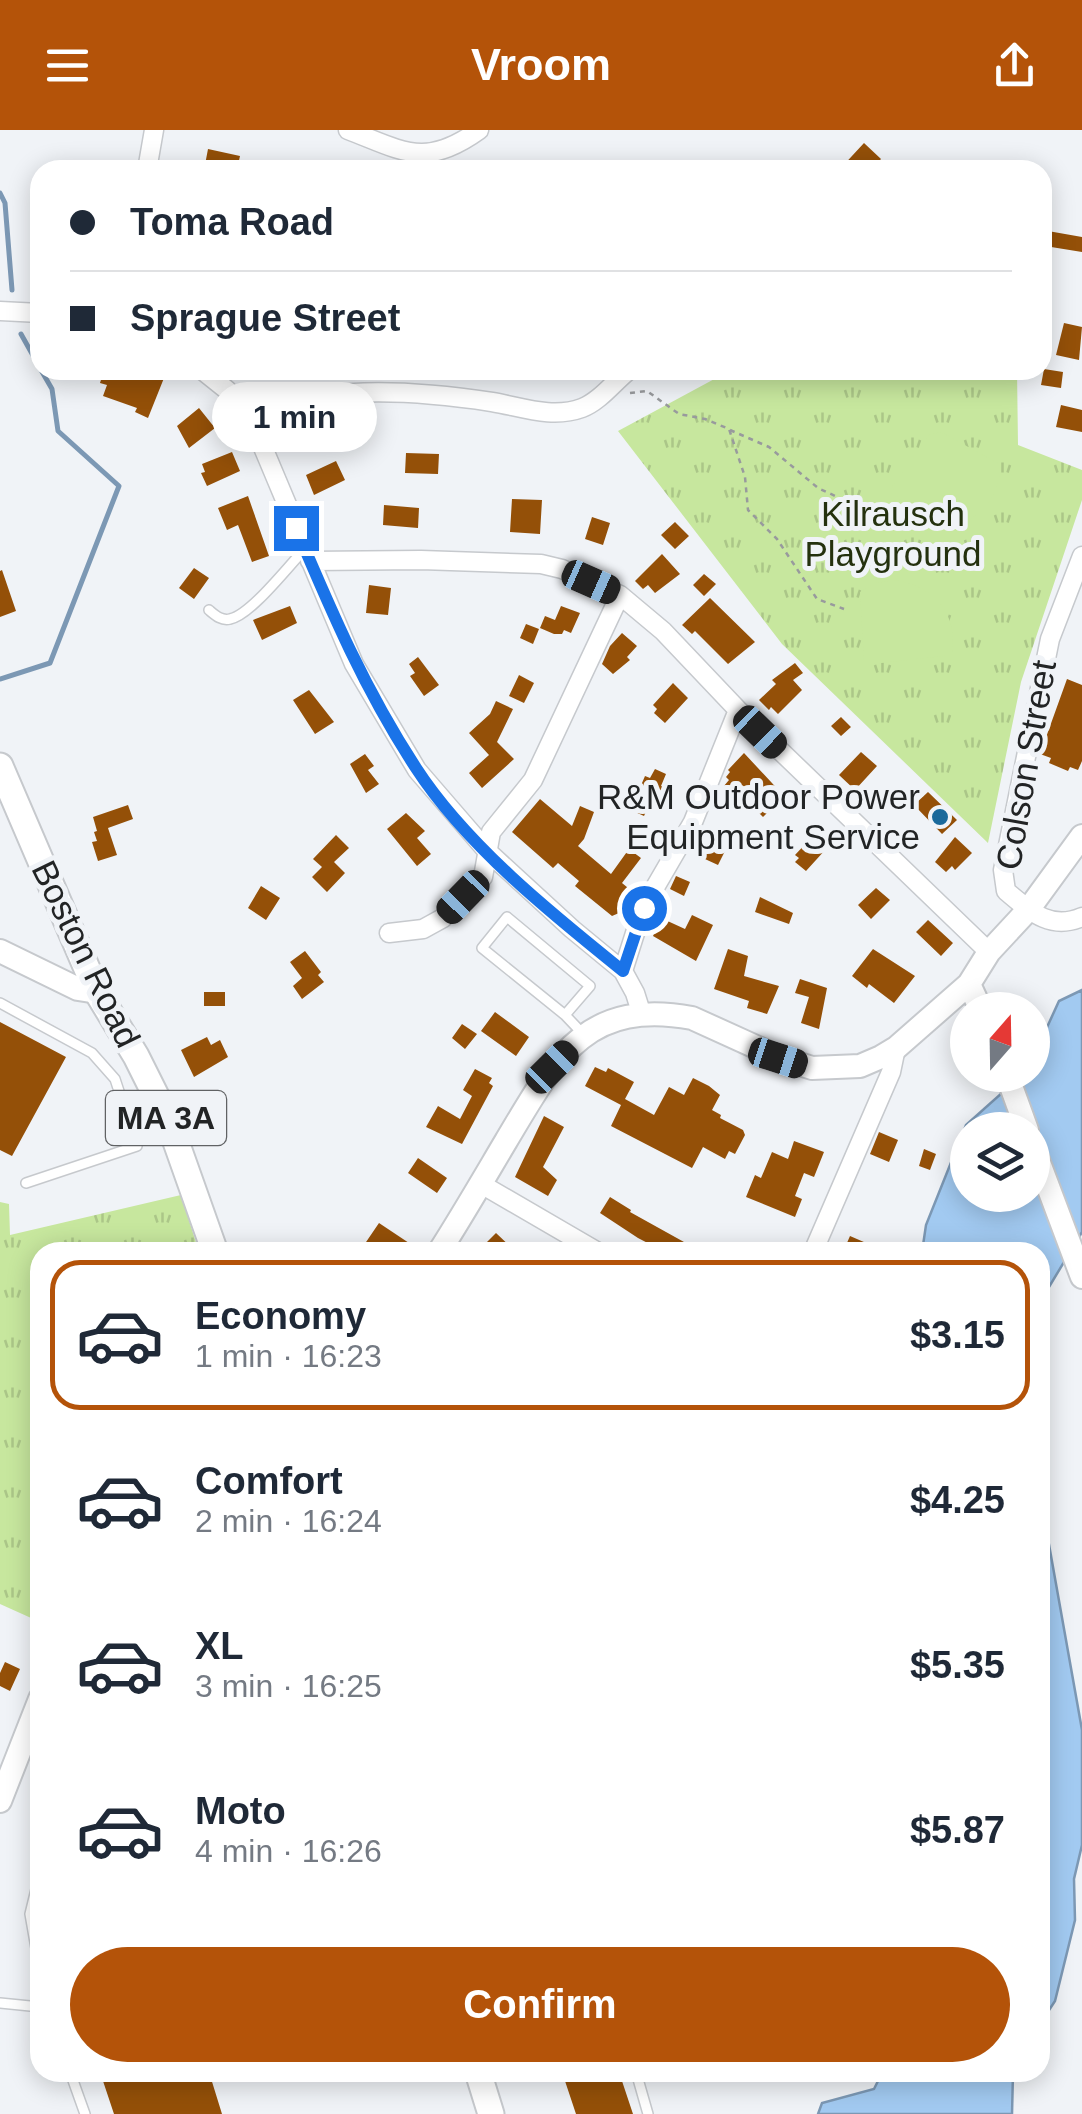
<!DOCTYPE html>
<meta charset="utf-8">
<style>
:root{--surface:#fff;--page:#f2f2f3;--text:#1f2937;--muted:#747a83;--line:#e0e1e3;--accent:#b45309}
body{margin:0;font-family:Arial,sans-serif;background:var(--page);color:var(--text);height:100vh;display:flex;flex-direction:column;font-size:38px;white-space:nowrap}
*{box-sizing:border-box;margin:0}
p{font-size:32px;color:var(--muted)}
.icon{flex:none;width:55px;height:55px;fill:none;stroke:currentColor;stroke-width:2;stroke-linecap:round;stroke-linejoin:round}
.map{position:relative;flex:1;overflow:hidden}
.side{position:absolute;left:30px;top:1112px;width:1020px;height:840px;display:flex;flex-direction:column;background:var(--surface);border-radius:30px;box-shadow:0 5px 25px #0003}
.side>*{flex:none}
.banner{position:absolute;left:30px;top:30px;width:1022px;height:220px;border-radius:30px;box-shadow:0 5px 25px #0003;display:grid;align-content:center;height:220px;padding:0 40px;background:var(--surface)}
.needle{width:65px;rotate:20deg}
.fabs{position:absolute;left:950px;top:862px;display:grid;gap:20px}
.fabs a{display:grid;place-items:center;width:100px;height:100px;border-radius:50%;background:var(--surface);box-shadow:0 5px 25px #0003;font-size:50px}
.end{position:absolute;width:45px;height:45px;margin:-22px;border:12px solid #1a73e8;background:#fff;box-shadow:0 0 0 5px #fff}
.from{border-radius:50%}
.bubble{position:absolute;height:70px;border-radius:35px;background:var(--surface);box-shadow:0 5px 25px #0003;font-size:32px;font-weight:700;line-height:70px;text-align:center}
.car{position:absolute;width:30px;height:60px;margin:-30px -15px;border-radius:12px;box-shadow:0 0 8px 2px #0007;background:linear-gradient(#222 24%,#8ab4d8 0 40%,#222 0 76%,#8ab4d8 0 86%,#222 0)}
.banner b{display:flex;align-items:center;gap:35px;height:95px;font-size:38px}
.banner b+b{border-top:2px solid var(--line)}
.banner i{width:25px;height:25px;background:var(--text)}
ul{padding:18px 0 0;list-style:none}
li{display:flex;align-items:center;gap:30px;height:150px;margin:0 20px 15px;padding:0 20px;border:5px solid transparent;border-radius:30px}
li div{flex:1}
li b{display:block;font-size:38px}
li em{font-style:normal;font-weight:700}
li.selected{border-color:var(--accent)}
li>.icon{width:90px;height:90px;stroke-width:1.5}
.button{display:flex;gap:20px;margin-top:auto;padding:20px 40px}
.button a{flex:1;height:115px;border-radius:60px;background:var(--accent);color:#fff;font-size:40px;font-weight:700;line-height:115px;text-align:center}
header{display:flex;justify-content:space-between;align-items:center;height:130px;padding:0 40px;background:var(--accent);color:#fff;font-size:45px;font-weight:700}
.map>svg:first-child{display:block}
.grass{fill:url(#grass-tufts)}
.pitch{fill:#c7e79e}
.water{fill:#a2caf1;stroke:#7c98b4;stroke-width:2.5;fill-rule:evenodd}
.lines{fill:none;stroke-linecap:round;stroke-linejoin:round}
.stream{stroke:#7c98b4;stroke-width:5}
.building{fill:#945008}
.lane-casing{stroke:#c6c9cd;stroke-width:12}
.street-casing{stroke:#c6c9cd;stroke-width:21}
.secondary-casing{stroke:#c6c9cd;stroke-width:26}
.primary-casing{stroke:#c6c9cd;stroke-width:29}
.path{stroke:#989a9d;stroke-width:2.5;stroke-dasharray:5 5;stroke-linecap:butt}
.lane{stroke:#fff;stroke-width:9}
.street{stroke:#fff;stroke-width:18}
.secondary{stroke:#fff;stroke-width:22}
.primary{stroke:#fff;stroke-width:25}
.route{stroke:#1a73e8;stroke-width:12}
.poi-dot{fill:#1a699b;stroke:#f0f3f7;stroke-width:4}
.labels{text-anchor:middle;stroke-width:10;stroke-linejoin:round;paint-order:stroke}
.shield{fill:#f0f3f7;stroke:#606264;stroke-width:2.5}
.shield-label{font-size:32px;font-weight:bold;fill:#222425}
.park-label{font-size:35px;fill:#24310e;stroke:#f0f3f7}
.street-label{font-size:35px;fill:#222425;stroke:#f0f3f7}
.poi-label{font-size:35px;fill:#222425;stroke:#f0f3f7;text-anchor:end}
</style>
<header><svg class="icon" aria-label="menu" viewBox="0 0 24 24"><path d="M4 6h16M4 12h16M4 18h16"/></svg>Vroom<svg class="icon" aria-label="share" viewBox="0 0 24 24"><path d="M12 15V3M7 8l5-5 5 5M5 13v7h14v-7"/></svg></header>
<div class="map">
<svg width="1082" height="1984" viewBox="0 0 1082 1984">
<defs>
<pattern id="grass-tufts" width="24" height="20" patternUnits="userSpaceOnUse" patternTransform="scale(2.5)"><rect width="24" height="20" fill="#c7e79e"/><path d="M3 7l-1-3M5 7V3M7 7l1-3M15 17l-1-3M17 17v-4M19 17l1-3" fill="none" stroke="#abc688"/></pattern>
</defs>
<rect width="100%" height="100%" fill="#f0f3f7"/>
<!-- grass -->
<path class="grass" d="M731,240H1017L1018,315L1082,340V370L1021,552L988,713L782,514L618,301Z
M181,1065L199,1122H40V1492L0,1474V1072L9,1074L10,1105Z"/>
<!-- pitch -->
<path class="pitch" d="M941,302L1001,335C996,403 924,417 892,357L929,305Z
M894,450C936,456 958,484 952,525L872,534L864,530L860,462L876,453Z"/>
<!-- water -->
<path class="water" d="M1082,860V1102L1040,1172V1122H922L926,1095L966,995L1022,945H1032L1033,928L1059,871ZM968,1000H1032V1065H968Z
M1040,1364L1082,1600V1715L1074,1749L1075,1790L1055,1871L1040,1894Z
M882,1943H1013L1012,1984H818L822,1973L874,1959Z"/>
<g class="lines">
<!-- stream -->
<path class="stream" d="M0,63L5,73L12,160
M21,204L40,238
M0,549L50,533L119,356L58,301L52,259L41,240"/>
</g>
<!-- building -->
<path class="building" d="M864,13L881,29L871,40H839Z
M208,19L240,26L237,40H204Z
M1048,101L1082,107V122L1045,116Z
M1064,193L1082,197L1079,230L1056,225Z
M1044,239L1063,242L1061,258L1041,255Z
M104,240H147L164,248L148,288L135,282L137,278L103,266L107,255L100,253Z
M1061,275L1082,280V302L1056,297Z
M199,278L215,298L189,318L177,296Z
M232,322L240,341L207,356L201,343L205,342L202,334Z
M406,323L439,324L438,344L405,343Z
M336,331L345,350L314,365L306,345Z
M248,366L269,426L252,432L238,395L227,400L218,378Z
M512,369L542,370L540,404L510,402Z
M384,375L419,378L418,398L383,395Z
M592,387L610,393L603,415L585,409Z
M675,392L689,406L675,419L661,405Z
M662,424L680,444L655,463L648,455L643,459L635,451Z
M194,438L209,448L194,469L179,458Z
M2,440L16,481L0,487V441Z
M704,444L716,454L704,466L693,455Z
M369,455L391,458L388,485L366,483Z
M710,468L755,512L728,534L695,501L692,504L682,495Z
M290,476L297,493L262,510L253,490Z
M561,476L580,483L571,503L564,500L562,504H554L540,498L545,486L555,490Z
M526,494L539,499L533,514L520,508Z
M622,503L637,516L627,527L630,530L613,544L602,534L610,516Z
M418,527L439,555L424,566L410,546L415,543L409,534Z
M795,533L803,543L793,550L802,560L778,584L771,577L769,580L759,570L776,554L772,550Z
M519,545L534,553L524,573L509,566Z
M1067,549L1082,555V631L1078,640L1070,637L1068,641L1049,633L1051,628L1040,624Z
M673,553L688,568L665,593L654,583L657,579L653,575Z
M309,560L334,592L315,604L293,570Z
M496,571L513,579L497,612L514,629L482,658L469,643L489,625L469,603L490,584Z
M841,587L851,597L841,606L831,596Z
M861,622L877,636L855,660L839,645Z
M744,623L784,666L763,687L737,661L727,672L718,663L729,650L726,647L730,642L728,640Z
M365,624L374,636L368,640L379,654L366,663L350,634Z
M655,639L666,644L661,656L666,658L656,681L648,677L644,686L633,681L635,675L633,674L645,646L650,648Z
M928,662L957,690L942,704L914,675Z
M540,669L572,696L580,676L594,682L584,709L578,716L611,744L629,719L641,728L622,753L633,762L619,783L612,786L575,756L579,751L558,733L553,738L512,702Z
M128,675L133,689L108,698L117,725L98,731L92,712L97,711L94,702L97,701L93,687Z
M406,683L425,701L417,708L431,724L417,736L387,699Z
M823,695L836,708L806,741L795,732L799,728L795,725Z
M336,705L349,718L334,732L345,743L327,762L312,747L322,737L313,729Z
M701,707L726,719L718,735L694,724Z
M955,707L972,723L955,740L952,736L946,742L935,732Z
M676,746L690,752L684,766L670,759Z
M261,756L280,768L266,790L248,778Z
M876,758L890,770L871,789L858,775Z
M760,767L793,783L789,794L755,782Z
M692,785L713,795L696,831L653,806L661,788L685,799Z
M928,790L953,813L941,826L916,802Z
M728,819L748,826L744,846L779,856L767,884L747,878L749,871L714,859Z
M873,819L915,846L894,873L869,854L867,858L852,846Z
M305,821L321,842L318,845L324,852L302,869L293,856L302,848L290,832Z
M800,849L827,858L819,899L801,893L809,867L795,863Z
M204,862H225V876H204Z
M495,882L529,907L516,926L481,901Z
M0,892L66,927L12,1026L0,1020Z
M462,894L477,904L465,919L452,908Z
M207,907L211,915L220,910L228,927L194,947L181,920Z
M595,937L606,942L608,938L634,952L625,969L654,985L669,957L684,965L693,948L709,956L720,965L712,980L721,985L720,988L743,1000L745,1005L735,1024L729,1021L725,1029L703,1017L692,1038L611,996L621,975L585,956Z
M475,939L492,948L489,953L493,956L462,1014L426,997L438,976L460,989L472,966L463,960Z
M544,986L564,997L543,1037L557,1050L548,1066L515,1047Z
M879,1002L898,1010L889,1032L870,1024Z
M794,1011L824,1022L814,1047L804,1043L795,1066L802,1069L795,1087L746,1067L755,1045L761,1048L772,1022L788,1029Z
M924,1019L936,1024L930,1040L919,1036Z
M418,1028L447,1048L437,1063L408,1043Z
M610,1067L631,1080L630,1082L702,1122H665L638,1108L600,1083Z
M379,1093L409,1113L402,1122H376L364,1115Z
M496,1103L516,1122H477Z
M850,1106L887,1122H843Z
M5,1532L20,1539L10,1561L0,1556V1543Z
M100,1942H209L222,1984H114Z
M562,1942H619L633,1984H576Z"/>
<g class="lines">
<defs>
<path id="lane" d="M209,480C215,485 221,491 230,489C251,485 289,435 305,419
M0,873L92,923L115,949L137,1016L26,1053
M565,885L482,818L507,787L590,856L565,885L584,905
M40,1743L30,1784L40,1841
M0,1873L40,1877
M70,1942L85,1984
M636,1942L648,1984"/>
<path id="street" d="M348,0C403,21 425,39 479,0
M147,40L154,0
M0,181L40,183
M202,240L227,260L254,296L354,534L417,640L487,721L572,799L623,841L635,863L641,882
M254,296C276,284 299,270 324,266C377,258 439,264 492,272C522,277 552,289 582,278C600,271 614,252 629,240
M1082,426L1050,509L1003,740L1006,761C1030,781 1050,801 1082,787
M310,431L421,430L541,434L562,439L620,465L663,501L738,580L989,822
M389,803L423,799L443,788L483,747L491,702L533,650L620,465
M623,841L643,778L693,692L738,580
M481,1054L598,1122
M813,1122L891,942L896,918"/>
<path id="secondary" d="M0,821L78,859L97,862
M969,854L981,880
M1007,945L1027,1000
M1032,1014L1082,1147
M439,1122C462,1086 484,1048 506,1011C554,931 584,868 692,888L778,927L812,938L860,936L881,927L896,918L969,854L989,822L1028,780L1082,706
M0,1671L40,1569"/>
<path id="primary" d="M0,636L97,862L136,926L169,992L215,1122
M478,1942L491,1984"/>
</defs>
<!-- lane casing -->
<use href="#lane" class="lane-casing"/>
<!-- street casing -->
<use href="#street" class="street-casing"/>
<!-- secondary casing -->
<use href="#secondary" class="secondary-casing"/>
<!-- primary casing -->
<use href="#primary" class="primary-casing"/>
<!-- path -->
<path class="path" d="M630,263L647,261L679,284L705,289L729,299L745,347L748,380L777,409L817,469L844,479
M730,300L769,317L818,358L863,379"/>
<!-- lane -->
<use href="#lane" class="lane"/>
<!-- street -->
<use href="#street" class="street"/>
<!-- secondary -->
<use href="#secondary" class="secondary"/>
<!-- primary -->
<use href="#primary" class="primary"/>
</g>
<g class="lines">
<!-- route -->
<path class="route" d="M296,398C332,483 365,560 416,638C466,715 552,784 623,841L644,778"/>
</g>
<!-- markers -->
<circle class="poi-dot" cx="940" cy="687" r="10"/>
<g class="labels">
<!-- shield labels -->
<rect class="shield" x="106" y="961" width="120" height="54" rx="8"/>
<g class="shield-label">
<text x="166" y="999">MA 3A</text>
</g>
<!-- park labels -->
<g class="park-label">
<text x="893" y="396">Kilrausch<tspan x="893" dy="40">Playground</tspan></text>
</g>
<!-- street labels -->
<g class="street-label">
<text transform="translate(1026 635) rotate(-80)" y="12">Colson Street</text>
<text transform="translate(86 824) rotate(64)" y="12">Boston Road</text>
</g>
<!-- poi labels -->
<g class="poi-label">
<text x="920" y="679">R&amp;M Outdoor Power<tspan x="920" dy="40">Equipment Service</tspan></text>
</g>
</g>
</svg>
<div class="fabs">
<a><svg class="needle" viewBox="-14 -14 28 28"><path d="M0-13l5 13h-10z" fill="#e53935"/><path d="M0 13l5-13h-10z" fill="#747a83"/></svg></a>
<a><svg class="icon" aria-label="layers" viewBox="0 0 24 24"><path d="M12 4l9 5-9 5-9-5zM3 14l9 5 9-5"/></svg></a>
</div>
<i class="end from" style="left:644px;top:778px"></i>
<i class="end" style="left:296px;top:398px"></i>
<div class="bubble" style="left:212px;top:252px;width:165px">1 min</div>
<i class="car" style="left:591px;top:452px;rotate:114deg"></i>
<i class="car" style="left:760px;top:602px;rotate:134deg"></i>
<i class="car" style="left:463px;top:767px;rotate:224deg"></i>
<i class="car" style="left:778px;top:928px;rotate:108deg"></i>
<i class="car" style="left:552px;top:937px;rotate:45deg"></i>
<div class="banner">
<b><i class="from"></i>Toma Road</b>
<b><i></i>Sprague Street</b>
</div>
<section class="side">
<ul>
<li class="selected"><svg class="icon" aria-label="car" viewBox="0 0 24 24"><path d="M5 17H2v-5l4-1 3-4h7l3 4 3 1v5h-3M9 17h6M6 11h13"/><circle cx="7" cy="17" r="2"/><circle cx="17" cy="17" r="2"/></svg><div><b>Economy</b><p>1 min · 16:23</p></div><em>$3.15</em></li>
<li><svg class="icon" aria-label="car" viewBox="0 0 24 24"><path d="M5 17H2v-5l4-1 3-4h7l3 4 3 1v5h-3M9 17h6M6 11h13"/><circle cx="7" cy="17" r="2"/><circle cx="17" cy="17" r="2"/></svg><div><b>Comfort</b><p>2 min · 16:24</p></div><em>$4.25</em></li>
<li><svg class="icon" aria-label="car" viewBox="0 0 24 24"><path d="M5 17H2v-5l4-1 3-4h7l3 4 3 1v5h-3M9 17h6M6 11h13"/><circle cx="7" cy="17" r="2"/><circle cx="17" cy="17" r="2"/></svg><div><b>XL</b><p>3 min · 16:25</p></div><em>$5.35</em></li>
<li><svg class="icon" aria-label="car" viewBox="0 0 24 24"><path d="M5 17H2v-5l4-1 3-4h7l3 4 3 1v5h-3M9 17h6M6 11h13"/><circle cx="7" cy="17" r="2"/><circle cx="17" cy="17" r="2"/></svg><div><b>Moto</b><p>4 min · 16:26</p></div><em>$5.87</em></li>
</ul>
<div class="button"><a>Confirm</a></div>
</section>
</div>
